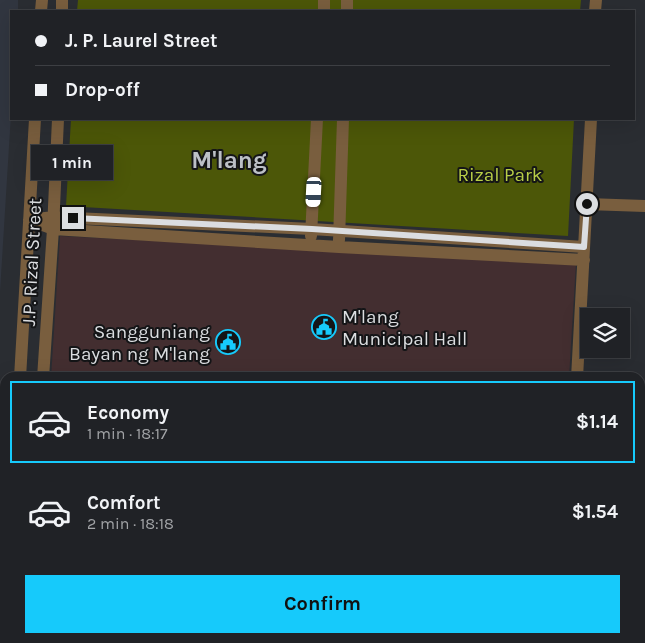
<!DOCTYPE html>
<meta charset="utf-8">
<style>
:root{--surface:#202226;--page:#282a2e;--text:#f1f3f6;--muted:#a2a4a7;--line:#3d3f43;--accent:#16cafb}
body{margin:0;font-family:Karla,sans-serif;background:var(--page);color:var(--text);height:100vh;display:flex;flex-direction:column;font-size:19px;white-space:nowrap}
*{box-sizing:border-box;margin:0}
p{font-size:16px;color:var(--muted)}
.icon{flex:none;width:28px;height:28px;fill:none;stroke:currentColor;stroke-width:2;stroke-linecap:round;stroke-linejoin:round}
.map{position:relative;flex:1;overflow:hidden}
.panel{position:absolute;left:0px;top:372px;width:645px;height:271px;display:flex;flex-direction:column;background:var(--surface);border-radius:15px 15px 0 0;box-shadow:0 5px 20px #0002,0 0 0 1px var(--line)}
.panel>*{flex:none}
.hud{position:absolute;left:10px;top:10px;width:625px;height:110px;border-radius:0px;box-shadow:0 5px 20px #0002,0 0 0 1px var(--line);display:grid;align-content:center;height:110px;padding:0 25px;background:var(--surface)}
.buttons{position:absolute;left:580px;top:308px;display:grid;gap:10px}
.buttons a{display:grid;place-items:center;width:50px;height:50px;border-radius:0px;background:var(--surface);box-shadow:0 5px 20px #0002,0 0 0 1px var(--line);font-size:25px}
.end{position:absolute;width:22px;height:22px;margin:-11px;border:6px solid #dbdde0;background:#111;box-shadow:0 0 0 2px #111}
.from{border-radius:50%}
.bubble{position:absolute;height:35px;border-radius:0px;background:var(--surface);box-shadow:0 5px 20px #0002,0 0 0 1px var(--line);font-size:16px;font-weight:700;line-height:35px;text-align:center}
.car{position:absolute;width:15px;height:30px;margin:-15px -8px;border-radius:6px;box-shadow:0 0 4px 1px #0007;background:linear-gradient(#fff 24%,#345 0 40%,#fff 0 76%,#345 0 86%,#fff 0)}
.hud b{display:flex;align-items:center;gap:18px;height:48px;font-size:19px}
.hud b+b{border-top:1px solid var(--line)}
.hud i{width:12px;height:12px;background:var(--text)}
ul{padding:9px 0 0;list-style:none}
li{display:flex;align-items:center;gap:15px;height:82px;margin:0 10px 8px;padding:0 15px;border:2px solid transparent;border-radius:0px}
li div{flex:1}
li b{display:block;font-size:19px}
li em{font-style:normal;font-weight:700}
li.selected{border-color:var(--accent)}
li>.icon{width:45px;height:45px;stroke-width:1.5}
.action{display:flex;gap:10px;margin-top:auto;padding:10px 25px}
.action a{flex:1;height:58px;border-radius:0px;background:var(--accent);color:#111;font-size:20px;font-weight:700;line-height:58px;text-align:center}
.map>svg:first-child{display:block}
.commercial{fill:#432e30}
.built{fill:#313640}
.education{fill:#353243}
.green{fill:#4c5708}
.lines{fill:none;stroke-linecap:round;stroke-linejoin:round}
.minor{stroke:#795e3e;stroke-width:12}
.route{stroke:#dbdde0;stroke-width:6}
.labels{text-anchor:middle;stroke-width:4;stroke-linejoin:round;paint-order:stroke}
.park-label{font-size:19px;fill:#b8ce47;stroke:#141517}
.street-label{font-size:19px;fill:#dbdde0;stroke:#141517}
.poi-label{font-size:19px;fill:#dbdde0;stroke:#141517;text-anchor:start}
.district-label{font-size:24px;font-weight:bold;fill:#bcc0c6;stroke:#141517}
</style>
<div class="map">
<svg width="645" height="643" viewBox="0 0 645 643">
<rect width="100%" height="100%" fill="#2a2d32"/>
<!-- commercial -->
<path class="commercial" d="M60,236L576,263L569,377L51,378Z"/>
<!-- built -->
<path class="built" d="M0,0H18V11H11V114L0,292Z
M320,639H551V643H320Z"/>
<!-- education -->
<path class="education" d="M0,438H4L0,498Z
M47,639H320V643H46Z"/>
<!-- green -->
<path class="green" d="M78,0H581L580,11H77Z
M71,119H574L568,236L66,206Z"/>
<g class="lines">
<!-- minor -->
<path class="minor" d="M41,11L42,0
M62,11V0
M324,11V0
M347,11V0
M595,11L596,0
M587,204L645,206
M29,220L53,229L339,247L584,260
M30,220L53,217L312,229L584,247
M311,236L317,119
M339,240L343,119
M20,378L35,119
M43,378L53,229L58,119
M577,378L591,119
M0,426H5
M2,643L5,598
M23,643V639
M508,643V639
M556,643L557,639"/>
</g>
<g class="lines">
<!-- route -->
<path class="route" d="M73,218L312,229L584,247L587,204"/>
</g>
<!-- icons -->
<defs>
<symbol id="civic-ring" viewBox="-11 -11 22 22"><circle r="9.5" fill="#141517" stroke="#16cafb" stroke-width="1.5"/><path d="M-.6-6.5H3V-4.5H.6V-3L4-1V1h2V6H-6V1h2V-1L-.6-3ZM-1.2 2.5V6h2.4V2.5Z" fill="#16cafb"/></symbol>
</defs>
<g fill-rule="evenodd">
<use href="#civic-ring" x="310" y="313" width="28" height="28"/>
<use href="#civic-ring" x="214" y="328" width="28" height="28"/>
</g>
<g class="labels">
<!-- park labels -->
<g class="park-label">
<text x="500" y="181">Rizal Park</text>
</g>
<!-- street labels -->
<g class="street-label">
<text transform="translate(31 262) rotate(-87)" y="7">J.P. Rizal Street</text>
</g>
<!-- poi labels -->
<g class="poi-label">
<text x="342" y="323">M'lang<tspan x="342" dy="22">Municipal Hall</tspan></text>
<text x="210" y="338" text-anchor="end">Sangguniang<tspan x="210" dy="22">Bayan ng M'lang</tspan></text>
</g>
<!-- district labels -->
<g class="district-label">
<text x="229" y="168">M'lang</text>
</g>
</g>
</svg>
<div class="buttons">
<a><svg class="icon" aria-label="layers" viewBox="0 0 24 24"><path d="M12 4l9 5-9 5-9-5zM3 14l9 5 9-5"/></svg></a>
</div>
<i class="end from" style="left:587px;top:204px"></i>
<i class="end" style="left:73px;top:218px"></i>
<div class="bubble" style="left:31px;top:145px;width:82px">1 min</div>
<i class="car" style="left:314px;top:192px;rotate:183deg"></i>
<div class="hud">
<b><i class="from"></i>J. P. Laurel Street</b>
<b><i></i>Drop-off</b>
</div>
<section class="panel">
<ul>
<li class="selected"><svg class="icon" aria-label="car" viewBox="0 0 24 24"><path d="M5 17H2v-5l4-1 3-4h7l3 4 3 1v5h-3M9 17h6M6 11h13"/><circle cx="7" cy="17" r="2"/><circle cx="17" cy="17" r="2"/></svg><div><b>Economy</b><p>1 min · 18:17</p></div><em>$1.14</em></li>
<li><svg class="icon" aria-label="car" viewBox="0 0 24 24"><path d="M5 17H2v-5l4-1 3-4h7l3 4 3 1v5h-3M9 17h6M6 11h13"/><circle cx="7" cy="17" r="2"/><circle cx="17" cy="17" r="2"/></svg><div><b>Comfort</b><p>2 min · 18:18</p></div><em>$1.54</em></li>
</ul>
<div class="action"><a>Confirm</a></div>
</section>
</div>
